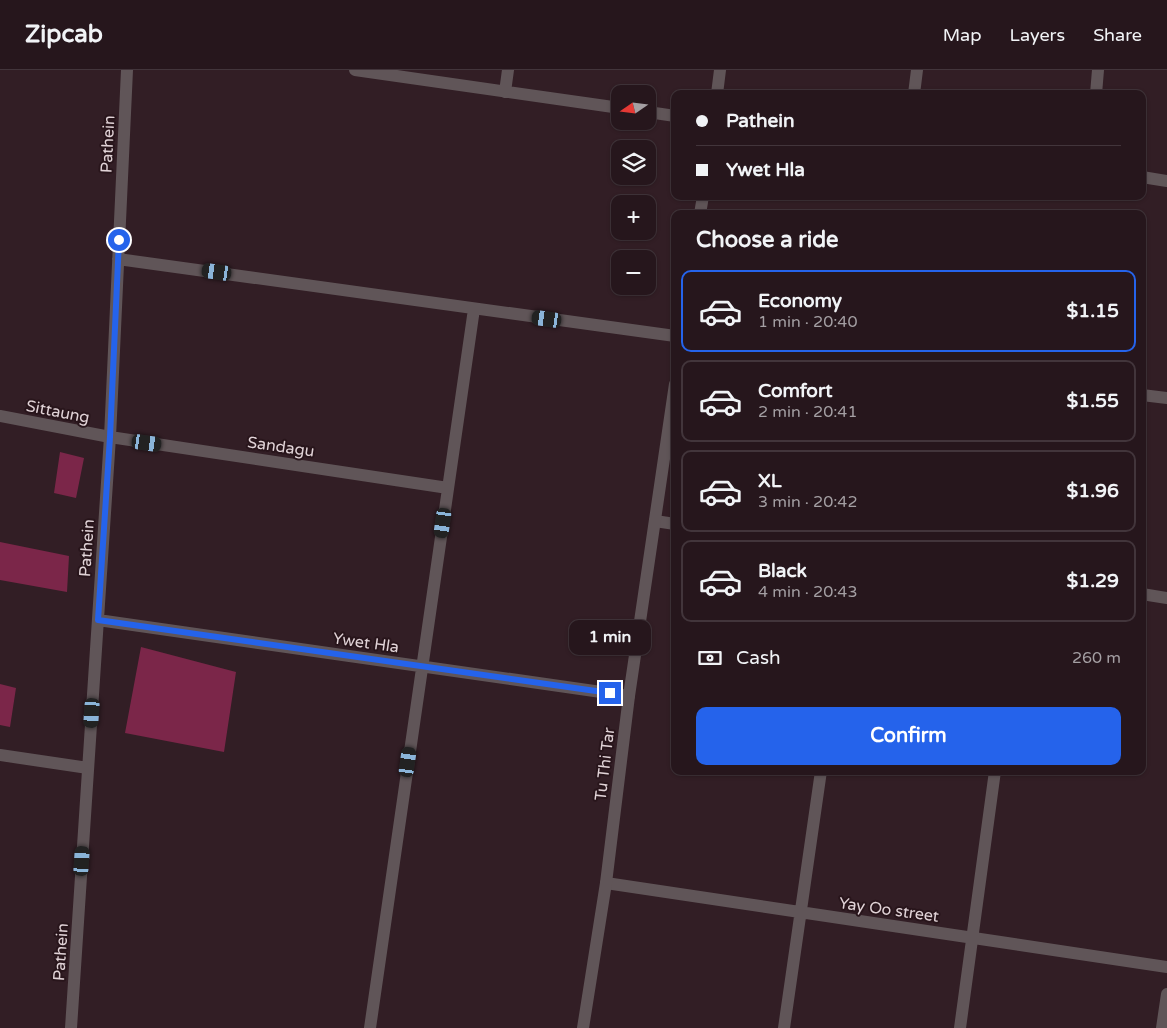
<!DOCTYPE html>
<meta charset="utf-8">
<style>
:root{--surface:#26161c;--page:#322329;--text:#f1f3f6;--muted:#a49fa3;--line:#42353b;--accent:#2563eb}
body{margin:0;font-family:"Varela Round",sans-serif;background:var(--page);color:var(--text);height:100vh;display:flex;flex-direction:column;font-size:19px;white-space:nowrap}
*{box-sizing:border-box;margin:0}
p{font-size:16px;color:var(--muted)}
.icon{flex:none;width:28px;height:28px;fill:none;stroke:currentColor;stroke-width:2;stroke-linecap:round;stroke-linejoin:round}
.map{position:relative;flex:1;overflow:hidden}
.details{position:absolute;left:671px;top:140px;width:475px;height:565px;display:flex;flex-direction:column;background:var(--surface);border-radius:10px;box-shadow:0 1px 4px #0004,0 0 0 1px var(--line)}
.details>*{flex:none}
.banner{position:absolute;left:671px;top:20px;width:475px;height:110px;border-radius:10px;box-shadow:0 1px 4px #0004,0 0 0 1px var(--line);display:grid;align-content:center;height:110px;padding:0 25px;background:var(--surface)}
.needle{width:32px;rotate:256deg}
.tools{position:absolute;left:611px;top:15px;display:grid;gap:10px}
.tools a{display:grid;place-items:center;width:45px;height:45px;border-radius:10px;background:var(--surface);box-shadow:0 1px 4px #0004,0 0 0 1px var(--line);font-size:25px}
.end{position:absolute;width:22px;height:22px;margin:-11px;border:6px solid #2563eb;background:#fff;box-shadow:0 0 0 2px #fff}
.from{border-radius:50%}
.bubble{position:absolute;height:35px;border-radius:10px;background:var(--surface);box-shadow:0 1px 4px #0004,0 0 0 1px var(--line);font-size:16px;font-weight:700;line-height:35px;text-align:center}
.car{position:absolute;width:15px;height:30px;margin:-15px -8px;border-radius:6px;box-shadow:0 0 4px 1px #0007;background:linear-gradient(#222 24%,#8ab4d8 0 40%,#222 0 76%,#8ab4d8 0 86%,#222 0)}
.banner b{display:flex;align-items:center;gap:18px;height:48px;font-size:19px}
.banner b+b{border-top:1px solid var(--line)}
.banner i{width:12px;height:12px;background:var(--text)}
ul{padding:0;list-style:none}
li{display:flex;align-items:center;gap:15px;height:82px;margin:0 10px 8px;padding:0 15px;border:2px solid var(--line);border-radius:10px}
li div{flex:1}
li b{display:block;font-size:19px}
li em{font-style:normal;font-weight:700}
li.active{border-color:var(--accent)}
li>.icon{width:45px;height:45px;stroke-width:1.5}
h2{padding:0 25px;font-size:22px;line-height:60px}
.pay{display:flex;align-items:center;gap:12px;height:55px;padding:0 25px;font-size:19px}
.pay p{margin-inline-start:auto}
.action{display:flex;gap:10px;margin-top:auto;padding:10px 25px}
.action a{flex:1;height:58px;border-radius:10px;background:var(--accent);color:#fff;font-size:20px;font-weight:700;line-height:58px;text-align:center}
header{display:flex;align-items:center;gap:30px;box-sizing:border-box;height:70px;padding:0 25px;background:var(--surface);border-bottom:1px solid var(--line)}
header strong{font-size:24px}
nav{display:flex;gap:28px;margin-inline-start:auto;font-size:18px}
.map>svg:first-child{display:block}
.building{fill:#7b2649}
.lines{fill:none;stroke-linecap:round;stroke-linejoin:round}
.minor{stroke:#605558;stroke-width:12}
.tertiary{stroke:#605558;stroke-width:12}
.route{stroke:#2563eb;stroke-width:6}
.labels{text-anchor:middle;stroke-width:4;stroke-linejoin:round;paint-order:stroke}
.street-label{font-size:16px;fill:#e1d3d7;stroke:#28151b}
</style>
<header>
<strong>Zipcab</strong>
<nav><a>Map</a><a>Layers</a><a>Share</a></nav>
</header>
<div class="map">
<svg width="1167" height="958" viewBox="0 0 1167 958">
<rect width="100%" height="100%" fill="#321e25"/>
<!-- building -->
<path class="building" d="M60,382L84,388L76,428L54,423Z
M0,472L69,486L67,522L0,510Z
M141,577L236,602L224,682L125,663Z
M0,614L16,618L10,657L0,655Z"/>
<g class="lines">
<!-- minor -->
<path class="minor" d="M355,0L620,38
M505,22L508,0
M914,24L917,0
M1096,24L1098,0
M648,42L675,46
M1142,107L1167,111
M118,189L675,266
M0,346L110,367L448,418
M655,451L675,454
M1142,524L1167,528
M98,550L629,626
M0,685L88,698
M606,813L1167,897
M71,958L110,367L127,0
M370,958L474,239
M784,958L821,701
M960,958L995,701
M1162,958L1167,924"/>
<!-- tertiary -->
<path class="tertiary" d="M717,24L720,0
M700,144L703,126
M1142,325L1167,328
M583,958L606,813L629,626L675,314"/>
</g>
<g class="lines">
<!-- route -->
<path class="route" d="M119,170L110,367L98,550L610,623"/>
</g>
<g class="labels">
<!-- street labels -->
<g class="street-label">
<text transform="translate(107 74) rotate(-87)" y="6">Pathein</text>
<text transform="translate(58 341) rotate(11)" y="6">Sittaung</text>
<text transform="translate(281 376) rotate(8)" y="6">Sandagu</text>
<text transform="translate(86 478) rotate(-86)" y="6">Pathein</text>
<text transform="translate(366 572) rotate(8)" y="6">Ywet Hla</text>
<text transform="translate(604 694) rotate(-83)" y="6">Tu Thi Tar</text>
<text transform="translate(889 839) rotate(8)" y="6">Yay Oo street</text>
<text transform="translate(60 882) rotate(-86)" y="6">Pathein</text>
</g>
</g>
</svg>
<div class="tools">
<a><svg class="needle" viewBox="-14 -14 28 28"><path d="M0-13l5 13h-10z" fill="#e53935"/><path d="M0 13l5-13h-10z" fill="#a49fa3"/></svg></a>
<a><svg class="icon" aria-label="layers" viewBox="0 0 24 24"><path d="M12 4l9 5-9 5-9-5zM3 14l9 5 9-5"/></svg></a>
<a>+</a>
<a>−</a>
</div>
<i class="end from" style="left:119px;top:170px"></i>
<i class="end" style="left:610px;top:623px"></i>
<div class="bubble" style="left:569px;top:550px;width:82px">1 min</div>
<i class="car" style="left:217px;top:202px;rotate:278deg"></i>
<i class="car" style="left:547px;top:249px;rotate:278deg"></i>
<i class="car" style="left:147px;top:373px;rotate:98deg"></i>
<i class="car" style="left:443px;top:453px;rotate:188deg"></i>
<i class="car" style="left:92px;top:643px;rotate:184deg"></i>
<i class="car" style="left:408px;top:692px;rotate:8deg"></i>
<i class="car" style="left:82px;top:791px;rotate:4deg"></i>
<div class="banner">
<b><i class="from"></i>Pathein</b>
<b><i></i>Ywet Hla</b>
</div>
<section class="details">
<h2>Choose a ride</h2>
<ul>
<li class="active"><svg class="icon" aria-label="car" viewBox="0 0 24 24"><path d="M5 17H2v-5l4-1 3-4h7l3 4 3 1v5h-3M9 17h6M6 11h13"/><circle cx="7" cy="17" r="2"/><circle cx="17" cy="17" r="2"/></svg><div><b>Economy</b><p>1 min · 20:40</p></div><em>$1.15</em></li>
<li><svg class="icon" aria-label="car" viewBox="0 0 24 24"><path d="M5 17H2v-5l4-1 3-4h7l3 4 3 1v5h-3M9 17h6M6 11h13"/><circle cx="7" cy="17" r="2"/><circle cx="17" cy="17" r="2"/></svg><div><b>Comfort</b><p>2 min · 20:41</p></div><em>$1.55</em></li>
<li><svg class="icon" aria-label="car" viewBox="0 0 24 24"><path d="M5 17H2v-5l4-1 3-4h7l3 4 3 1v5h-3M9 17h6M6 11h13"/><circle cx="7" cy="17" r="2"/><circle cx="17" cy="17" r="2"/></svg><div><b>XL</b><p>3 min · 20:42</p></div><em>$1.96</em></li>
<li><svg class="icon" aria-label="car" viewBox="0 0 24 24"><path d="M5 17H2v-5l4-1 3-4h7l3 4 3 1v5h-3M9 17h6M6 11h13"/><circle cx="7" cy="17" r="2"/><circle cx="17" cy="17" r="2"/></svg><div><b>Black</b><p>4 min · 20:43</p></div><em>$1.29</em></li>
</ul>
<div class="pay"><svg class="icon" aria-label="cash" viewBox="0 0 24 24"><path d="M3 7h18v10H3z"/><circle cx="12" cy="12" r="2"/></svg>Cash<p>260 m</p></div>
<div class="action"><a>Confirm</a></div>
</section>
</div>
